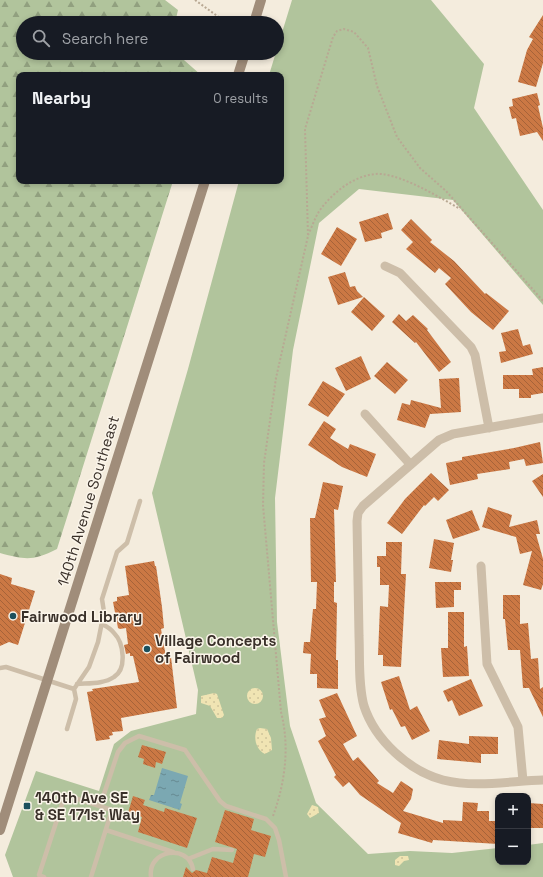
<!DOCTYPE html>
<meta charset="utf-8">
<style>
body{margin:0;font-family:"Space Grotesk",sans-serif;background:#20242c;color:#f1f3f6}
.controls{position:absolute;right:12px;bottom:12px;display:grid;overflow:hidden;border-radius:8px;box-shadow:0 2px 6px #0003}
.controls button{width:36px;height:36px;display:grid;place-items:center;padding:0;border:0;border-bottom:1px solid #363941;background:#171b24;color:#f1f3f6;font:20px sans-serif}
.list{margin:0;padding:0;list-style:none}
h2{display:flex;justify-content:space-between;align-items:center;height:52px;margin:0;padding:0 16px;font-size:17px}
h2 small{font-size:13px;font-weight:400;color:#9ea1a6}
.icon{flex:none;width:22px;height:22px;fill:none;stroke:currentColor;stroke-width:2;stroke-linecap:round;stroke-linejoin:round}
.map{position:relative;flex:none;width:543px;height:877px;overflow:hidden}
.search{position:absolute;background:#171b24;box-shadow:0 2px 6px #0003;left:16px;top:16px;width:268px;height:44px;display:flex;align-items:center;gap:10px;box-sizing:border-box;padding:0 14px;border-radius:22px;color:#9ea1a6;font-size:15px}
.panel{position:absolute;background:#171b24;box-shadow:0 2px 6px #0003;left:16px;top:72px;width:268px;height:112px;border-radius:8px}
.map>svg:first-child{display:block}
.grass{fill:#b1c49c}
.forest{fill:url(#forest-firs)}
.sand{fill:url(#sand-dots)}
.water{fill:url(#water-ripples)}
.building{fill:url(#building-back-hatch)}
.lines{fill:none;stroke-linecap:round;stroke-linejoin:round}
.path{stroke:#b8a893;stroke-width:2;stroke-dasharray:2 2;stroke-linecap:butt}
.service{stroke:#cdbea9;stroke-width:4.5}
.minor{stroke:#cdbea9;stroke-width:9}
.secondary{stroke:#a08d7a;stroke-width:10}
.poi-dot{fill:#1c505d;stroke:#fbf5ea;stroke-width:1.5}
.labels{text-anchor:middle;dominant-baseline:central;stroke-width:3;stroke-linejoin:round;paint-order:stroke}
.street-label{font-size:15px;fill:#393029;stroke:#fbf5ea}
.poi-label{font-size:15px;font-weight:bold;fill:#393029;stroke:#fbf5ea;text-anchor:start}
</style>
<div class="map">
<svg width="543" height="877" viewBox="0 0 543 877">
<defs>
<pattern id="forest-firs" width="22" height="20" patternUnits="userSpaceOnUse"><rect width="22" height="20" fill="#b1c49c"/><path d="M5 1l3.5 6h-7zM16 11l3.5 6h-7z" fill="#91a07f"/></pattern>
<pattern id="sand-dots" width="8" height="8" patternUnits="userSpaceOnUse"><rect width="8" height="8" fill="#f0e4b3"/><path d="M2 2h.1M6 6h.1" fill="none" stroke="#cfc49a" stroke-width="1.8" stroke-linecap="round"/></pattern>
<pattern id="water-ripples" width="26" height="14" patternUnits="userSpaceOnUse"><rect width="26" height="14" fill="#7ba8b2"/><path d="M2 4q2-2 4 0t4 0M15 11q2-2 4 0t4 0" fill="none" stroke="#668991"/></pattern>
<pattern id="building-back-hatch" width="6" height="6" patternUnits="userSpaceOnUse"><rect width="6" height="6" fill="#cb7844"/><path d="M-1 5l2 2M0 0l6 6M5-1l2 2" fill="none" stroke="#a66339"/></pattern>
</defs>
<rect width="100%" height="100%" fill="#f4ecdd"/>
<path class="grass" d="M292,0H431L484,64L474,108L543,210V305L453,200L359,189L319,223L293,350L275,498L277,622L290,726L316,803L368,854L410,851L452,853L498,848V862H528V845L543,843V877H13L5,855L36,771L99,791L114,744L131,731L196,714L198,690L152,493L188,369L239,181H281V75H269Z"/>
<path class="forest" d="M0,0H165L178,10L175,23H23V53H176L201,75H19V181H173L57,549C33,561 26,560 0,553Z"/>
<path class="sand" d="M247 696a8 8 0 1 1 16 0a8 8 0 1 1-16 0Z
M214,693L217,694L224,715L222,718H217L210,706L201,703V696Z
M260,728L267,729L271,738L272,750L265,754C256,750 253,738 257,729Z
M312,805L318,807L319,813L310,818L307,814Z
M400,856H408L409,860L404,861L399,866L395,865V860Z"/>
<path class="water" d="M162,768L188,776L180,803L182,804L180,810L149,800L151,795H154Z"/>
<path class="building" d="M543,15V63L536,87L518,82L527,50L533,39L529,37Z
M537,93L540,105L538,106L543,128V141L537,132L520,136L516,118L512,119L509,107L513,106L512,99Z
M388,213L393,229L381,233L382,238L365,242L359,222Z
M411,219L432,240L430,242L454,261L485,294L486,293L509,311L493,330L471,312L445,284L451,278L439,268L435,273L406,249L413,242L401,230Z
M337,227L357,239L341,266L321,254Z
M345,272L350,287L355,286L357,291L363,297L338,305L328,277Z
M364,297L385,316L372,331L351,312Z
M399,314L406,321L413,315L428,329L427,330L451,362L439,372L416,342L415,343L392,322Z
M518,329L523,346L530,344L533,354L501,363L499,352L506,351L501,333Z
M361,356L371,379L346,391L335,368Z
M387,362L408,380L395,394L374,376Z
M543,367V393L531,395V398H519V389H503V375H533L532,369Z
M459,378L461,412L430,414L425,428L397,420L402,403L410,405L411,400L441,408L439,379Z
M323,381L345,394L328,417L308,405Z
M324,421L336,429L330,438L348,449L350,444L376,454L367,477L342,467L308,445Z
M540,442L543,463L526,466L524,459L509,462L510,469L477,474L478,479L450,485L446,463L462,460V457L514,448Z
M431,473L449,490L438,501L434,497L425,506L424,505L402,534L387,523L405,499Z
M543,474V497L532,481Z
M323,482L343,486L338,510L334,509L336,582H334V602L337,603L336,660H338V689L317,688V674H310L311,654L303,653L304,642H310L313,609H316L317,582H311L310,518H315Z
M488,507L512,515L509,527L537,520L540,534H536L543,559V584L541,590L523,585L532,551L520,554L516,537L482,527Z
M472,510L480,530L453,539L446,520Z
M434,539L454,543L451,560H453L451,572L429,568Z
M386,542H402L401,574H406L401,667L383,666V655H378L380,606L388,607L389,585H380V567H377V556H386Z
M154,561L155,566H156L162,607L164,628L161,629L166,657H171L177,708L121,718L123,731L112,732L113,735L109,736L110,739L96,741L87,692L93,691L92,689L139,682L133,656H130V653L126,654L124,645L128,644L126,628L120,629L118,628L113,602L117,601V597L129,595L125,566Z
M0,574L12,578L11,584L35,591L18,645L9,642L0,646Z
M435,582H461V590H454V607L436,608Z
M503,595H520V624L528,623L531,659L538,658L540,689L543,687V717L529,688H523L520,650H508L505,619H503Z
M448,612H464V647L467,646L469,676L443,677L441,648H448Z
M399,676L410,710L417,706L430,731L412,740L405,726L401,727L392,709L390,710L381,682Z
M471,679L483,706L459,716L452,700L448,702L443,691Z
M337,693L357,736L343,744L353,761L358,757L379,781L377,783L393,793L401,781L413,789L411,799L403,811L443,823V820L462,821L463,802L478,803L477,811H489V821H498V844L433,840L432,843L398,833L401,823L360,795L349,782L343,787L334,777L336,775L318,741L326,736L319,719L326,717L319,700Z
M469,736L498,737V754H481V763L437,759L439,740L469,744Z
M142,745L166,752L162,764L156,762L155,768L143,764L144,759L138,757Z
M133,796L145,800L143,805L164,812L165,808L197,818L187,848L138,832L142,817L128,813Z
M528,803L543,804V828H528Z
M225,810L254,819L251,830L271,836L265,857L254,854L248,877H183L186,867L192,873L196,870L207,873L212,857L233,863L237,849L215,842Z"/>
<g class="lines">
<path class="path" d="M195,0L227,23
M308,235C312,227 315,217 320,210C333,192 358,172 382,174C406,177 439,197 460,209
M273,816C285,783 290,747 281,712L263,505L264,463L276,378L308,236L305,129L333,37L337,31L344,29L354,32L368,48L377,86L397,137L420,168L446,191L543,301"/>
<path class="service" d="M0,668L6,667L74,689L89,667L98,642L104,612L102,599L117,552L127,543L140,501
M77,684C89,683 104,684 114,677C127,669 124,643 114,633C111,629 106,626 102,624
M67,729L76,699L74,689
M100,806L118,752L125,743L139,736L185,750L220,801L226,806L266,819L275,828L279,840L286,877
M106,830L173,852
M188,859L213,849L232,850
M44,877L39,875L65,795L112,810L91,877
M151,877C147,850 188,843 193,869"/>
<path class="minor" d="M385,266L400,273L471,347L475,355L489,428
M365,414L410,464
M543,418L453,434L439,440L363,506L358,513L357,521C358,559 358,598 359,636C360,659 358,684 364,706C375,740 409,771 443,780C475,788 511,781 543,780
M481,566L487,664L518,727L523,781"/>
<path class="secondary" d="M254,23L261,0
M238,75L245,53
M0,830L205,181"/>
</g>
<g class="poi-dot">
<circle cx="13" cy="616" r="4"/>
<circle cx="147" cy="649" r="4"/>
<rect x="23" y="802" width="8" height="8" rx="2"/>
</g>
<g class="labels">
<g class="street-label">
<text transform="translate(88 501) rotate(-73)">140th Avenue Southeast</text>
</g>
<g class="poi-label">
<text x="21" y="616">Fairwood Library</text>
<text x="155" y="640">Village Concepts<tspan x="155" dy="17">of Fairwood</tspan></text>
<text x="35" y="797">140th Ave SE<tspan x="35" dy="17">&amp; SE 171st Way</tspan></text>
</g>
</g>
</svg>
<div class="controls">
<button>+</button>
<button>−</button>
</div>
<div class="search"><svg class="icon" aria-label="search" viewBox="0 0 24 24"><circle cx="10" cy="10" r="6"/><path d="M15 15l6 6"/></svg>Search here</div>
<section class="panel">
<h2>Nearby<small>0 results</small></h2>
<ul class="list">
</ul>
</section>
</div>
